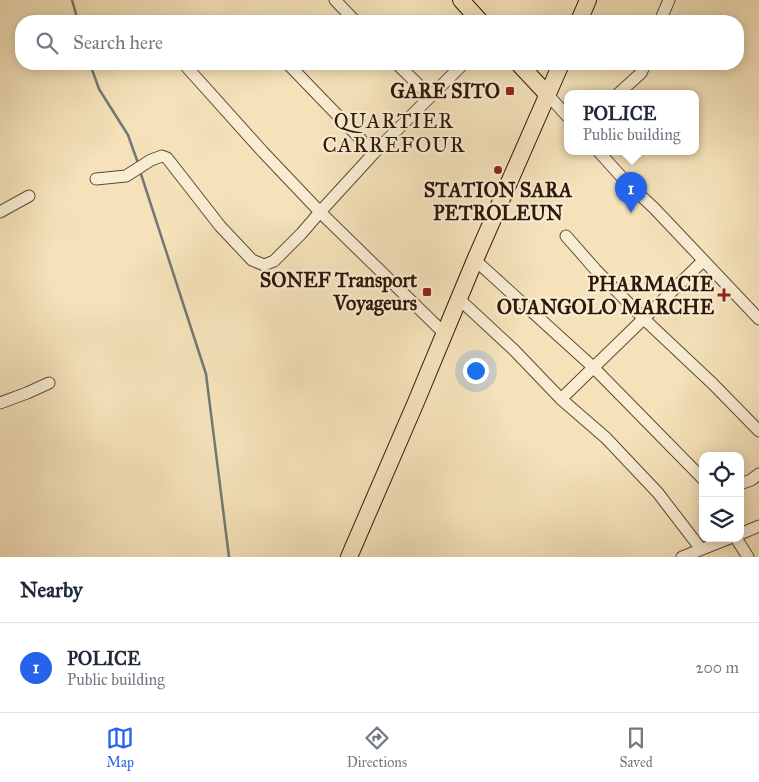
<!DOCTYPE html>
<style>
body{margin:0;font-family:"IM FELL Great Primer",serif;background:#f2f2f3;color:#1f2937}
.controls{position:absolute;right:15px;bottom:15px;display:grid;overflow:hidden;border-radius:10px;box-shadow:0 2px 12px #0003}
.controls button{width:45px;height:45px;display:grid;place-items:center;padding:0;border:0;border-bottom:1px solid #e0e1e3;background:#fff;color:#1f2937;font:25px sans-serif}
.you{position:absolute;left:475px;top:370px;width:18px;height:18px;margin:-12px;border:4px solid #fff;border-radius:50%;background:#1a73e8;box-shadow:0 0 0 8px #1a73e833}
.badge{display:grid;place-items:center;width:32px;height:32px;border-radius:50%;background:#2563eb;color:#fff;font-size:16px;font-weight:700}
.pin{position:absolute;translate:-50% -41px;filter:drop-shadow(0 1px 2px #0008)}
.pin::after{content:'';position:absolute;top:26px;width:18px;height:15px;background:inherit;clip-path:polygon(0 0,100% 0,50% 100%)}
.popup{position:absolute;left:564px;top:90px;width:135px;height:65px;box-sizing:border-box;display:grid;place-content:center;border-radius:10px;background:#fff;filter:drop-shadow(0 1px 4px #0005);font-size:16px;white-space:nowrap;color:#747a83}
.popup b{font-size:19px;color:#1f2937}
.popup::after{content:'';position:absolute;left:50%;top:100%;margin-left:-10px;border:10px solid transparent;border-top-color:#fff}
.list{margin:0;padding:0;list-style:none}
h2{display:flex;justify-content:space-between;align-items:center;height:65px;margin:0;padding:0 20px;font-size:21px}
h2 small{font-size:16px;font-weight:400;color:#747a83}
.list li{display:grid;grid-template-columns:32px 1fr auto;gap:15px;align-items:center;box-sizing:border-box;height:90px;padding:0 20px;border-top:1px solid #e0e1e3}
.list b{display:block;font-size:19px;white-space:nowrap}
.list p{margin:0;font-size:16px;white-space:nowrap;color:#747a83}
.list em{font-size:16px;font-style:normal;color:#747a83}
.icon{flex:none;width:28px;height:28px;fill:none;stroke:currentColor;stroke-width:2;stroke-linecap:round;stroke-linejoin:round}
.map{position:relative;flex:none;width:759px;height:557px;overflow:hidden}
.search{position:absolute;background:#fff;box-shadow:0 2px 12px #0003;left:15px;right:15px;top:15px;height:55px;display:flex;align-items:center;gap:12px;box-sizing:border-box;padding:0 18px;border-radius:20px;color:#747a83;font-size:19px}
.sheet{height:155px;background:#fff}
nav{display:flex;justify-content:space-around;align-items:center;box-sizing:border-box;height:70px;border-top:1px solid #e0e1e3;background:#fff;font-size:14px;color:#747a83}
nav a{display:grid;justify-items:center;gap:2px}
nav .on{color:#2563eb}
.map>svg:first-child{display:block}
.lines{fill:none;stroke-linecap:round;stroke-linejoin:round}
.stream{stroke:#717a72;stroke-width:2.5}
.minor-casing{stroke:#5f4a35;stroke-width:13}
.highway-casing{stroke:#2d1709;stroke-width:18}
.minor{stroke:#f8ecd2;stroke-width:11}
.highway{stroke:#f5e2ba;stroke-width:16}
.poi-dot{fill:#8f2418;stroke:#f8ecd2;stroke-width:2}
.labels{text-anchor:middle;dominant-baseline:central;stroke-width:4.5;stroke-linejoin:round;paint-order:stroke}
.poi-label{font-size:20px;font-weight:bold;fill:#2d1709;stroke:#f8ecd2;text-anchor:end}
.neighbourhood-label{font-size:21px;letter-spacing:1px;fill:#2d1709;stroke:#f8ecd2}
</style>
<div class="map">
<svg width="759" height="557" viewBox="0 0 759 557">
<rect width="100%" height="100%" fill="#f5e2ba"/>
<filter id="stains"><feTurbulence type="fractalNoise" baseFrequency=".004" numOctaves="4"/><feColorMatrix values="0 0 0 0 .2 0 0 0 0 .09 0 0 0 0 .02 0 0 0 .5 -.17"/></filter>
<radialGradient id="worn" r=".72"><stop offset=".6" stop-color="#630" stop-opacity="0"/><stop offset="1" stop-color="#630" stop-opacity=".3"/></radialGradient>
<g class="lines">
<path class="stream" d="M72,0L78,21
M90,64L99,89L128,135L138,163
M140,171L206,374L229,557"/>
<g class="minor-casing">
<path id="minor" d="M335,0L355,21
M660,21L669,0
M184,64L263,152L320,212L444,333
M288,64L374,153
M397,64L430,96
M618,94L641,73L645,64
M548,95L567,116
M599,152L627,183L654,208L759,319
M96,179L126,176L151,160L162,156L167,158L220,226L252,260L264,265L274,261L301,234L320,212L374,153L463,64
M0,212L29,196
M566,236L595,269L644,319L713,384L759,431
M475,260L593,367L703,479
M459,299L514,350L561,399L606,438L658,493L701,549
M561,399L703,261
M0,403L27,393L49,383
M740,484L751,480L759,474
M740,534L759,526
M736,538L748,557
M682,557L730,538"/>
</g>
<g class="highway-casing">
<path id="highway" d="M461,0L480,21
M579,21L588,0
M519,64L548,95
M349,557L416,402L475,260L561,64"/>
</g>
<use href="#minor" class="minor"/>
<use href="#highway" class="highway"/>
</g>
<g class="poi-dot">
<rect x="505" y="86" width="10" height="10" rx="2.5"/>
<circle cx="498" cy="170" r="5"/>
<rect x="422" y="287" width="10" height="10" rx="2.5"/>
<path d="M721.5 287.5h5v5h5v5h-5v5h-5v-5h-5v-5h5z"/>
</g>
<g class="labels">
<g class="poi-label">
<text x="500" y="91">GARE SITO</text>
<text x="498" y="190" text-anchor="middle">STATION SARA<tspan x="498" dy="23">PETROLEUN</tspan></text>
<text x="417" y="280">SONEF Transport<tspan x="417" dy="23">Voyageurs</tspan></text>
<text x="714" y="284">PHARMACIE<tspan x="714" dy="23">OUANGOLO MARCHE</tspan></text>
</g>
<g class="neighbourhood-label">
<text x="394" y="121">QUARTIER<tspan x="394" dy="24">CARREFOUR</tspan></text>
</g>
</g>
<rect width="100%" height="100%" filter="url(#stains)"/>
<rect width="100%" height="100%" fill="url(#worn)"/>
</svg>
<div class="controls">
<button><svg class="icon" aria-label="locate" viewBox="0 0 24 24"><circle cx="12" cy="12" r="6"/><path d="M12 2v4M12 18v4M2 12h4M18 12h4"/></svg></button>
<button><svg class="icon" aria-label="layers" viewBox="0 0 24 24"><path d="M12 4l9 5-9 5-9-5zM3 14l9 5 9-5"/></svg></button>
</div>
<div class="you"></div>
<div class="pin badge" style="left:631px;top:213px">1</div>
<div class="popup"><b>POLICE</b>Public building</div>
<div class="search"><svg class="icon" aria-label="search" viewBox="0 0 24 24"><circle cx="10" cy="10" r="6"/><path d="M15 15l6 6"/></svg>Search here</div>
</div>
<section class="sheet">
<h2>Nearby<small></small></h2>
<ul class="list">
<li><span class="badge">1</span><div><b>POLICE</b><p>Public building</p></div><em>200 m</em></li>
</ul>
</section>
<nav>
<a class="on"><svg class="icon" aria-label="map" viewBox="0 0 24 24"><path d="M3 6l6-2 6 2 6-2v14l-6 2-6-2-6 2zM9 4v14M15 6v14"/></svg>Map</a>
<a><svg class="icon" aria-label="directions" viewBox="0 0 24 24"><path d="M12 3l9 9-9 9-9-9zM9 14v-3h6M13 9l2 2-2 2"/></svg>Directions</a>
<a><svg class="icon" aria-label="saved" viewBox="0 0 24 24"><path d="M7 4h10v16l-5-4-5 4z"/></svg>Saved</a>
</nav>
